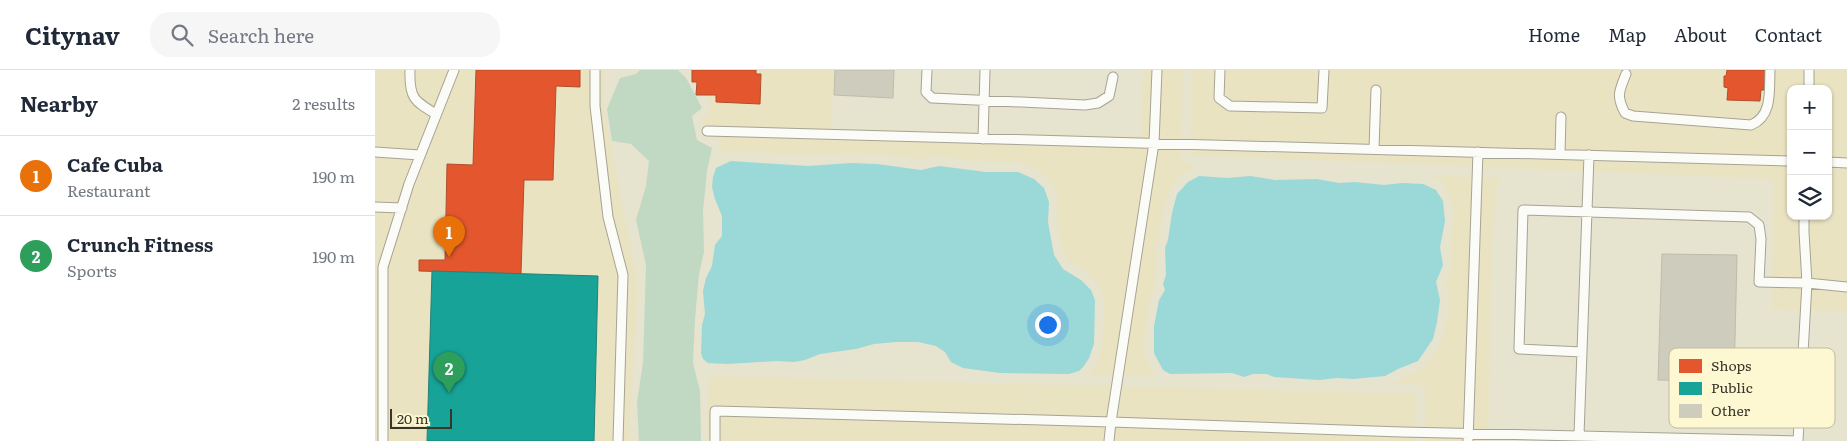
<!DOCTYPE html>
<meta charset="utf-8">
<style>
body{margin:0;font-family:Literata,serif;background:#f6f6f7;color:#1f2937}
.controls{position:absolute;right:15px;top:15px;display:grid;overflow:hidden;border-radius:10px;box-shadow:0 1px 4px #0004}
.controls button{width:45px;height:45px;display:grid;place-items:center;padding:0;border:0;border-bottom:1px solid #e0e1e3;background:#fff;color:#1f2937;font:25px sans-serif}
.scale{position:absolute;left:15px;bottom:12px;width:62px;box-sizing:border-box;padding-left:5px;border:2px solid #393628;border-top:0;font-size:14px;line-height:18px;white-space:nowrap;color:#393628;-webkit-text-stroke:4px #fdf7d2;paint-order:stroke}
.you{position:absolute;left:672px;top:254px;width:18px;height:18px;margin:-12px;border:4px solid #fff;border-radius:50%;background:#1a73e8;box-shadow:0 0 0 8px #1a73e833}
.badge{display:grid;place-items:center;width:32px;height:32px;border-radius:50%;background:#7c3aed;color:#fff;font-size:16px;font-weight:700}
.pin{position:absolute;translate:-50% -41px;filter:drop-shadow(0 1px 2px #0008)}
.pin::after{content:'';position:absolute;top:26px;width:18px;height:15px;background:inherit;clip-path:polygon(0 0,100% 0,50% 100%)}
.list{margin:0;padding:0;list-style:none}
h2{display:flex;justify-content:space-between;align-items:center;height:65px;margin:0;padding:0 20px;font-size:21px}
h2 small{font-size:16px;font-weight:400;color:#747a83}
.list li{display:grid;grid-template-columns:32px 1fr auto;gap:15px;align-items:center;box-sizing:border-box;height:80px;padding:0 20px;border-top:1px solid #e0e1e3}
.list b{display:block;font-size:19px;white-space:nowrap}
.list p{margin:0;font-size:16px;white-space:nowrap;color:#747a83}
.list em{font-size:16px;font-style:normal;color:#747a83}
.icon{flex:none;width:28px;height:28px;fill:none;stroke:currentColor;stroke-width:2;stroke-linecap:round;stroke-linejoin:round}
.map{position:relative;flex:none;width:1472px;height:371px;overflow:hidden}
header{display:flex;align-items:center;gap:30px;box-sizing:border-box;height:70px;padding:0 25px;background:#fff;border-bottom:1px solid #e0e1e3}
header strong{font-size:24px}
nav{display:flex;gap:28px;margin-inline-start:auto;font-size:18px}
.search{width:350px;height:45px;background:#f6f6f7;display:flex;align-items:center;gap:12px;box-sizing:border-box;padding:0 18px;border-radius:20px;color:#747a83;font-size:19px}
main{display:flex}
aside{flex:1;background:#fff}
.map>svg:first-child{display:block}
.built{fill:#e9e3c2;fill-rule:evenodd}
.green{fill:#c1d9c3}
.water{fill:#9bd8d8}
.shops{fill:#e4572e;stroke:#b14d2c}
.public{fill:#17a398;stroke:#218276}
.building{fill:#ceccbc;stroke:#bfbcac}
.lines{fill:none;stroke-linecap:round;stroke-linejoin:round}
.lane-casing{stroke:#a6a394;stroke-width:11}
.lane{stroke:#fbfbf8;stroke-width:9}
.key{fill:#fdf7d2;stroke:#c2bd9f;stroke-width:1}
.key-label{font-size:14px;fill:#393628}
</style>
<header>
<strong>Citynav</strong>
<div class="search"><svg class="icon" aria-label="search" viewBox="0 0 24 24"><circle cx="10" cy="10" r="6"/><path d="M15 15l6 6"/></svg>Search here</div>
<nav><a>Home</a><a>Map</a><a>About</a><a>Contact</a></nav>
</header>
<main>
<aside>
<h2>Nearby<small>2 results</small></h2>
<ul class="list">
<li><span class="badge" style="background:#e8710a">1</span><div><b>Cafe Cuba</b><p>Restaurant</p></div><em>190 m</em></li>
<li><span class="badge" style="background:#2e9e5b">2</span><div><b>Crunch Fitness</b><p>Sports</p></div><em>190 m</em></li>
</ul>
</aside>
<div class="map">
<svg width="1472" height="371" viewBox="0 0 1472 371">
<rect width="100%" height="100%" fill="#e6e3cf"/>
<path class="built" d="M0,0H230L228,33L263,215L254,371H0Z
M316,0H459L456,59L766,66L768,0H808L806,88L809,93L821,96L806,105L796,117L788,142L785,167L781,178L780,219L776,226L771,253L769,281L771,288L781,307L714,305L722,293L727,278L729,228L722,213L711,201L694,191L687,180L682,151V129L677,112L664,100L644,92H611L565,86L546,89L503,84L477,83L433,85L357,81L345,84V73L340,68L330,63L327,50L335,41V33Z
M817,0H1472V241L1397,240L1399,109L815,85ZM1416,19H1453V146H1416Z
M1053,105L1126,108L1123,113L1117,167L1113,371H1050V324L1048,318L1043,314L1017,313L1048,299L1065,275L1071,253L1074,232L1071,213L1077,196L1075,177L1079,150L1077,130L1066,111Z
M334,306L1040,324L1041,371H332Z"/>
<path class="green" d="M265,0H303L311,8L327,38L317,46L322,70L337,78L332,101L328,141L329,182L324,204L320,249L318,293L325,321L326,371H264L262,332L268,293L271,195L261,150L271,116L274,91L256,74L237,71L232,39L245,8L261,4Z"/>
<path class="water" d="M356,91L433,96L476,93L502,94L546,100L564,96L611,102H643L659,109L669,118L674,132L673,152L679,185L688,199L706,210L716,220L720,230L719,274L714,288L709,296L704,301L694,304L625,303L588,298L576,292L570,282L561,276L543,272H521L499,274L481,279L445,284L430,290L419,292L402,291L352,294L333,293L328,289L326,283L327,255L330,244L328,221L331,208L337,196L340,175L347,166V146L340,129L337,117L338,107L341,98Z
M824,106L852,108L875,106L900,110L942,109L964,113L980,112L1009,115L1027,113L1048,114L1061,120L1068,131L1070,151L1065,177L1068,195L1061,212L1065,230L1062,252L1058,269L1043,291L1023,299L1010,306L978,309L962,308L944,310L899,307L892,304H878L869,307L857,303L795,304L788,300L779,283V256L784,230L790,220L788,214L791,205L790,178L793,170L797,143L802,124L813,112Z"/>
<path class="shops" d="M101,0H205V17L181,16L178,110H149L146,204L44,201V190H70L72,94L98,95Z
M317,0H381V4H386L385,34L341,32V25H321L322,12H317Z
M1352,0H1390L1389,20H1386L1385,31L1352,30L1353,18L1349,17V6H1351Z"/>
<path class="public" d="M57,201L223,206L219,371H52Z"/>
<path class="building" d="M460,0H519L518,28L459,25Z
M1287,184L1362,185L1359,312L1283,310Z"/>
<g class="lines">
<g class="lane-casing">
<path id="lane" d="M35,0C34,28 39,31 61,44
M220,0V36L233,147L248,205L243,371
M552,0L551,22L557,28L710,35L723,33L734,26L738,7
M845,0L844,28L855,36L947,38L949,0
M1251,4C1244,21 1241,26 1250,43L1258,46L1376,55C1398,46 1394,20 1395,0
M1434,19V0
M332,61L1416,91
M608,69L610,0
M999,79L1001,20
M0,82L45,85
M1185,84L1186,47
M1453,92L1472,93
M0,137L27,138
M1429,146V162L1432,213L1472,217
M1207,282L1144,279L1148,140L1374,147L1384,155L1386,169L1384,212L1432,213L1423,371
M1204,365L1214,85
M8,371V197L34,114L79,0
M340,371V341L736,352L1027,362L1423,371
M734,371L736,352L779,73L782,0
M1093,371L1103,82"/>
</g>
<use href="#lane" class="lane"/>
</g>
<rect x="1294" y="278" width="166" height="80" rx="8" class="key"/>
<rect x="1304" y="289" width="23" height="14" fill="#e4572e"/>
<rect x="1304" y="312" width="23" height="13" fill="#17a398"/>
<rect x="1304" y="334" width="23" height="14" fill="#ceccbc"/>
<g class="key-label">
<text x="1336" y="301">Shops</text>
<text x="1336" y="323">Public</text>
<text x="1336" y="346">Other</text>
</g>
</svg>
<div class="controls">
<button>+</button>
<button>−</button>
<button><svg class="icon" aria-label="layers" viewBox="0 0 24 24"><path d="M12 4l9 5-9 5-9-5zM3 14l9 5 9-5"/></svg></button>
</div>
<div class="scale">20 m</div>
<div class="you"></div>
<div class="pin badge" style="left:74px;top:187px;background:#e8710a">1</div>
<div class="pin badge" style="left:74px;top:323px;background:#2e9e5b">2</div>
</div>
</main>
